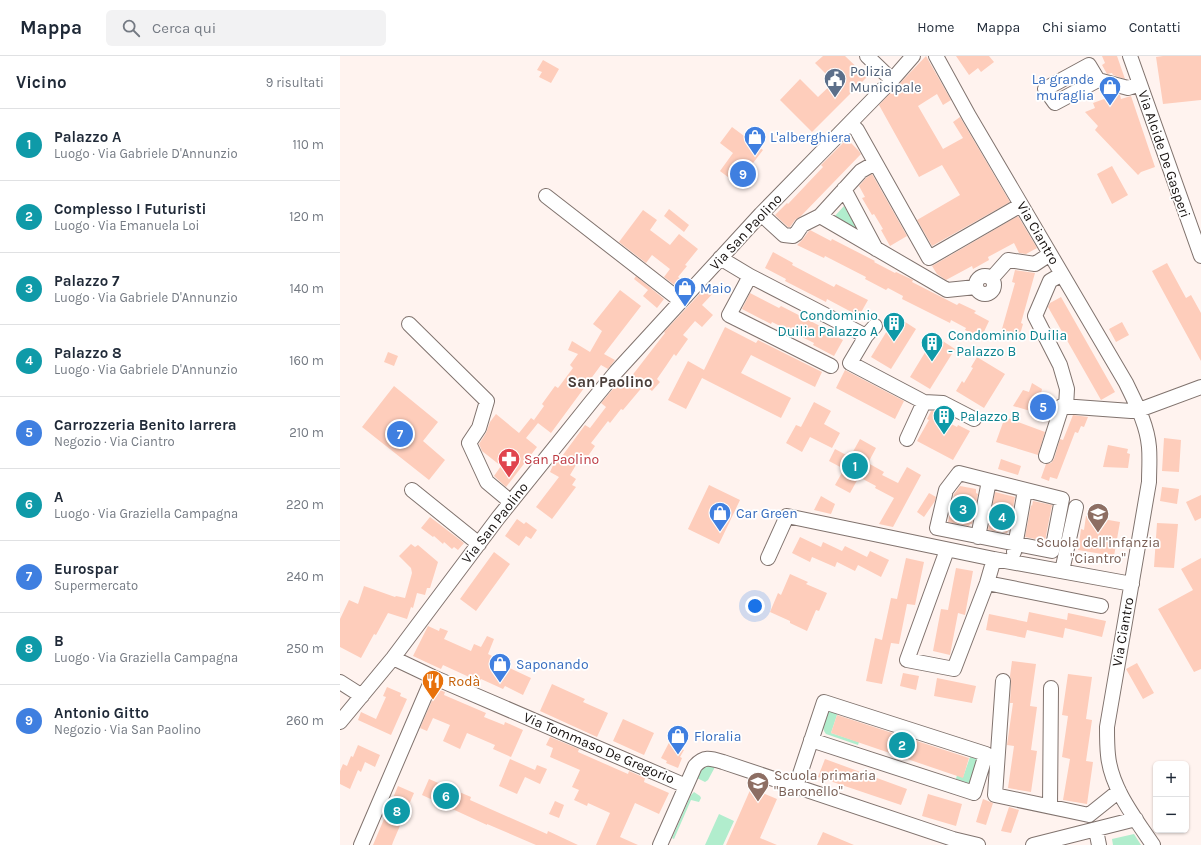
<!DOCTYPE html>
<html lang="it">
<meta charset="utf-8">
<style>
body{margin:0;font-family:Karla,sans-serif;background:#f2f2f3;color:#1f2937}
.controls{position:absolute;right:12px;bottom:12px;display:grid;overflow:hidden;border-radius:6px;box-shadow:0 1px 3px #0004}
.controls button{width:36px;height:36px;display:grid;place-items:center;padding:0;border:0;border-bottom:1px solid #e0e1e3;background:#fff;color:#1f2937;font:20px sans-serif}
.you{position:absolute;left:415px;top:550px;width:14px;height:14px;margin:-10px;border:3px solid #fff;border-radius:50%;background:#1a73e8;box-shadow:0 0 0 6px #1a73e833}
.badge{display:grid;place-items:center;width:26px;height:26px;border-radius:50%;background:#1a73e8;color:#fff;font-size:13px;font-weight:700}
.pin{position:absolute;translate:-50% -50%;border:2px solid #fff;box-shadow:0 1px 4px #0006}
.list{margin:0;padding:0;list-style:none}
h2{display:flex;justify-content:space-between;align-items:center;height:52px;margin:0;padding:0 16px;font-size:17px}
h2 small{font-size:13px;font-weight:400;color:#747a83}
.list li{display:grid;grid-template-columns:26px 1fr auto;gap:12px;align-items:center;box-sizing:border-box;height:72px;padding:0 16px;border-top:1px solid #e0e1e3}
.list b{display:block;font-size:15px;white-space:nowrap}
.list p{margin:0;font-size:13px;white-space:nowrap;color:#747a83}
.list em{font-size:13px;font-style:normal;color:#747a83}
.icon{flex:none;width:22px;height:22px;fill:none;stroke:currentColor;stroke-width:2;stroke-linecap:round;stroke-linejoin:round}
.map{position:relative;flex:none;width:861px;height:789px;overflow:hidden}
header{display:flex;align-items:center;gap:24px;box-sizing:border-box;height:56px;padding:0 20px;background:#fff;border-bottom:1px solid #e0e1e3}
header strong{font-size:19px}
nav{display:flex;gap:22px;margin-inline-start:auto;font-size:14px}
.search{width:280px;height:36px;background:#f2f2f3;display:flex;align-items:center;gap:10px;box-sizing:border-box;padding:0 14px;border-radius:6px;color:#747a83;font-size:15px}
main{display:flex}
aside{flex:1;background:#fff}
.map>svg:first-child{display:block}
.green{fill:#b1edcd}
.building{fill:#fecdbb}
.lines{fill:none;stroke-linecap:round;stroke-linejoin:round}
.minor-casing{stroke:#80736e;stroke-width:16}
.minor{stroke:#fff;stroke-width:14}
.labels{text-anchor:middle;dominant-baseline:central;stroke-width:3.5;stroke-linejoin:round;paint-order:stroke}
.service-label{font-size:14px;fill:#4e5e75;stroke:#fff;text-anchor:start}
.shop-label{font-size:14px;fill:#366cbe;stroke:#fff;text-anchor:start}
.street-label{font-size:14px;fill:#171210;stroke:#fff}
.culture-label{font-size:14px;fill:#0d838f;stroke:#fff;text-anchor:start}
.health-label{font-size:14px;fill:#be3a42;stroke:#fff;text-anchor:start}
.education-label{font-size:14px;fill:#785e54;stroke:#fff}
.food-label{font-size:14px;fill:#c56008;stroke:#fff;text-anchor:start}
.neighbourhood-label{font-size:15px;font-weight:bold;fill:#493e3a;stroke:#fff}
</style>
<header>
<strong>Mappa</strong>
<div class="search"><svg class="icon" aria-label="search" viewBox="0 0 24 24"><circle cx="10" cy="10" r="6"/><path d="M15 15l6 6"/></svg>Cerca qui</div>
<nav><a>Home</a><a>Mappa</a><a>Chi siamo</a><a>Contatti</a></nav>
</header>
<main>
<aside>
<h2>Vicino<small>9 risultati</small></h2>
<ul class="list">
<li><span class="badge" style="background:#0f9aa8">1</span><div><b>Palazzo A</b><p>Luogo · Via Gabriele D'Annunzio</p></div><em>110 m</em></li>
<li><span class="badge" style="background:#0f9aa8">2</span><div><b>Complesso I Futuristi</b><p>Luogo · Via Emanuela Loi</p></div><em>120 m</em></li>
<li><span class="badge" style="background:#0f9aa8">3</span><div><b>Palazzo 7</b><p>Luogo · Via Gabriele D'Annunzio</p></div><em>140 m</em></li>
<li><span class="badge" style="background:#0f9aa8">4</span><div><b>Palazzo 8</b><p>Luogo · Via Gabriele D'Annunzio</p></div><em>160 m</em></li>
<li><span class="badge" style="background:#3f7fe0">5</span><div><b>Carrozzeria Benito Iarrera</b><p>Negozio · Via Ciantro</p></div><em>210 m</em></li>
<li><span class="badge" style="background:#0f9aa8">6</span><div><b>A</b><p>Luogo · Via Graziella Campagna</p></div><em>220 m</em></li>
<li><span class="badge" style="background:#3f7fe0">7</span><div><b>Eurospar</b><p>Supermercato</p></div><em>240 m</em></li>
<li><span class="badge" style="background:#0f9aa8">8</span><div><b>B</b><p>Luogo · Via Graziella Campagna</p></div><em>250 m</em></li>
<li><span class="badge" style="background:#3f7fe0">9</span><div><b>Antonio Gitto</b><p>Negozio · Via San Paolino</p></div><em>260 m</em></li>
</ul>
</aside>
<div class="map">
<svg width="861" height="789" viewBox="0 0 861 789">
<rect width="100%" height="100%" fill="#fff3ef"/>
<path class="green" d="M504,150L520,176L494,161Z
M489,650L499,653L491,677L519,686L518,689L486,678C479,670 486,659 489,650Z
M630,701L641,704L631,728L616,723L617,719L623,721Z
M368,710L375,711L368,724L365,726L357,722C360,717 361,711 368,710Z
M354,736L360,740L361,742L359,746L351,744L334,783L332,782L351,739Z
M379,758L394,765L383,789H365Z
M794,778L801,789H773L772,783Z"/>
<path class="building" d="M483,0H505L527,21L472,76L440,44L460,23L478,41L494,26L475,7Z
M586,0L611,44L603,49L597,38L578,50L603,93L623,82L613,66L620,61L670,146L592,190L577,164L620,139L602,109L579,121L539,49Z
M616,0H649L654,6L641,16L638,12L629,19Z
M762,0H777L785,23L773,19L772,17L767,18L762,9L765,7Z
M823,0H861V44L823,48L816,1Z
M203,4L219,13L211,27L199,21L202,16L197,14Z
M778,38L780,39L781,43L791,40L815,111L801,116L798,119L755,74L758,70L745,56L755,52L753,47Z
M392,71L423,94L397,128L380,115L393,97L380,87Z
M507,83L518,94L521,98L461,160L455,164L450,171H448L435,159L447,147L448,148L483,111L481,109Z
M772,110L788,139L772,148L757,118Z
M532,118L567,180L550,190L541,174L543,173L534,158L532,159L522,142L525,141L519,130L526,122Z
M329,153L349,169L344,176L324,160Z
M303,154L317,164L310,174L330,189L339,178L358,193L345,209L347,210L338,221L343,225L337,231L324,221L330,213L312,199L306,207L279,186Z
M678,160L697,192L686,198L679,197L674,187L648,201L649,204L633,213L632,210L606,224L597,218L592,210Z
M470,174L491,185L492,183L535,205L534,206L555,217L556,216L573,224L572,226L617,249L619,247L636,255L634,257L649,265L641,282L625,274L626,272L611,264L610,267L562,243L563,240L548,232L546,234L525,223L526,221L485,200L484,202L457,189L463,183L468,176Z
M433,196L453,207L452,209L494,231L496,228L528,244L519,260L487,243L486,246L445,225L446,223L425,212Z
M827,207L846,242L851,239L861,257V305L812,215Z
M675,214L695,217L681,267L683,268L678,285L660,280L675,227L672,226Z
M296,220L324,243L317,252L303,240L308,234L294,223Z
M369,228L376,234L362,249L373,259L362,271L355,265L343,279L348,283L336,300L334,298L326,310L317,323L320,326L312,335L304,329L283,354L281,353L270,367L268,365L258,378L251,387L255,390L248,400L243,407L239,404L230,419L236,423L232,429L236,431L212,463L196,451L219,421L210,416L215,405L217,407L245,369L250,372L266,351L261,347L279,326L284,330L325,277L324,276Z
M280,234L301,250L264,298L275,304L268,313L261,309L211,377L194,364L204,350L202,348L215,330L218,332L233,312L230,309L238,298L228,294L232,285L250,296L262,275L253,268Z
M410,237L439,252L441,250L482,271L481,273L503,284L494,300L473,289L474,287L432,266L431,268L402,253Z
M721,241L775,336L761,344L708,251L710,247Z
M556,260L576,273L551,313L531,301Z
M782,266L789,279L776,286L769,273Z
M385,271L416,287L418,284L482,316L475,331L411,299L401,317L451,342L441,362L362,322L346,353L328,344L348,305L364,314Z
M595,280L615,293L590,333L570,321Z
M48,296L58,300L54,310L44,306Z
M637,301L665,318L644,352L616,335L622,325L624,327L633,312L631,311Z
M505,314L564,345L555,363L496,332Z
M692,327L702,333L700,342L708,344L704,359L673,350L683,334L689,336Z
M54,330L98,366L83,385L105,404L89,424L22,371Z
M474,346L491,355L484,368L500,377L492,392L470,381L462,396L446,387L456,369L461,371Z
M591,355H594L604,360L602,363L617,371L618,369L630,375L613,404L577,385L589,364L587,363Z
M156,358L179,377L191,362L198,367L186,382L197,391L166,431L154,420L161,410L142,395L139,388L146,377L150,366Z
M733,359L748,361L744,371L741,370L738,377L735,376L717,423L710,421L709,425L701,422L706,408L711,407L714,403L720,383L723,384Z
M665,361L705,376L698,399L656,386Z
M824,382L841,384L839,416L822,415Z
M520,383L536,392L528,407L544,416L542,419L558,427L567,411L581,419L553,471L539,468L554,442L535,432L536,430L519,421L510,437L495,429L504,413L489,405L495,393L510,401Z
M768,389L788,393L787,397L790,398L788,412L763,411Z
M661,403L681,410L678,419L658,413Z
M369,429L400,444L379,488L348,473Z
M620,430L636,433V437L638,438L632,468H630L629,470L608,466L614,438Z
M822,431L839,433L837,448L820,445Z
M655,436L675,441L669,475H668L667,477L648,474Z
M589,437L596,441L595,445L584,461L577,456Z
M861,439V462L855,465L846,446Z
M481,440L495,448L491,458L474,454Z
M693,445L712,449L705,485L685,481L691,449L692,450Z
M746,460L780,466L774,500L738,494L741,473L744,474Z
M90,461L124,487L118,494L114,491L112,493L104,486L103,488L94,480L93,481L81,472Z
M177,463L184,468L186,466L197,474L191,483L186,480L179,490L165,480Z
M817,467L838,468L834,512L814,511Z
M460,481L481,491L483,486L502,495L505,490L527,501L530,495L549,504L541,521L518,509L515,515L497,506L495,511L472,501L470,506L452,497Z
M71,488L75,491L78,489L98,506L90,532H87L85,539L77,537L73,552L71,551L67,563L48,557L36,579L34,578L21,602L0,591V563L9,544L18,548L24,530L55,541L56,540L65,542L72,517L71,512L59,500Z
M154,496L170,508L136,555L120,543Z
M566,502L584,506L575,549L567,548L559,588L551,587L542,628L526,625L535,582L542,584L551,542L557,543Z
M861,502V613L854,616L818,553L853,534L841,513Z
M616,512L633,515L625,559L618,557L610,599L593,595L601,553L608,554Z
M450,518L468,526L466,528L487,537L479,555L476,554L467,575L450,567V565L430,556L438,537L441,539Z
M689,556L727,564L728,557L766,565L762,581L725,572L723,582L687,574L685,582L646,574L649,558L687,566Z
M88,570L99,575L100,572L108,575L104,583L131,595L134,588L141,591L147,580L154,583L148,598L152,600L150,603L191,622L183,639L165,630L163,633L141,623L140,626L103,609L101,613L73,600Z
M672,605L696,608L690,650L697,651L691,694L697,695L691,736L668,732L674,690L667,689L673,647H670L671,626L670,620Z
M797,607L814,637L803,643L786,613Z
M563,617L579,620L576,634L560,630Z
M728,618L752,621L746,663L752,664L746,705L753,706L747,748L723,744L730,703L722,701L728,660L722,659Z
M597,622L636,630L632,647L594,640Z
M212,628L245,643L243,646L268,657L257,681L200,655Z
M47,631L61,637L60,640L67,643L51,679L18,664L21,656L36,663L46,641L43,640Z
M97,633L105,636L104,639L146,657L144,661L164,669L165,666L183,674L171,701L153,693L155,689L127,677L120,693L103,685L110,669L93,662L87,675L80,672Z
M497,659L629,702L623,722L491,677Z
M283,663L314,677L304,699L273,685Z
M334,677L346,683L341,693L344,694L340,701L342,702L338,712L326,707L327,705L321,702Z
M210,681L239,693L238,696L288,718L289,715L305,722L304,726L329,737L319,758L295,747L280,781L298,789H256L270,757L248,747L247,750L234,744L239,734L232,731L240,714L210,701L213,692L206,689Z
M18,689L40,699L35,711L25,706L21,716L18,714L10,733L0,728V715L3,708L7,710L11,700L13,701Z
M170,703L195,714L197,709L207,713L200,728L185,721L177,738L159,730Z
M485,703L567,733L561,749L478,721Z
M89,723L131,741L130,744L207,778L208,775L238,789H196L147,768V769L82,739Z
M58,730L74,737L53,786L52,789H33Z
M411,732L437,743L420,782L437,789H386Z
M588,738L622,748L616,770L582,760Z
M643,743L653,747L646,769L636,766Z
M215,745L224,749L219,762L209,758Z
M669,751L679,754L671,777L661,775Z
M483,776L514,789H477Z"/>
<g class="lines">
<g class="minor-casing">
<path id="minor" d="M527,0L552,24
M596,0L629,60L786,327C796,348 807,368 809,391C810,403 809,415 809,426L767,671C767,680 767,690 768,699C771,732 795,762 813,789
M790,0L861,200
M758,24L715,47L705,33L749,9L758,24L788,32L800,28
M510,67L517,74L589,202L681,149
M504,133L536,193
M206,140L341,245
M421,158L444,179L453,180L456,178L462,169L480,160L521,115L535,107
M480,160L607,234L636,231
M380,202L410,220L526,280L535,270
M722,218L710,225L695,260L720,309L727,333L726,351
M636 229a9 9 0 1 1 18 0a9 9 0 1 1-18 0Z
M410,220L389,259L491,310
M652,222L668,204L695,208L710,198
M69,268L147,345L139,372L129,387L147,426L171,446
M526,280L510,307L584,346L603,347L634,363
M567,383L584,346
M706,400L722,350L791,355L799,354L861,331
M619,417L722,443L712,495L597,472L606,434Z
M72,434L139,488
M638,481L649,425
M607,494L567,604L614,613L647,527L654,503
M674,496L685,434
M428,502L447,460L654,503L792,528
M722,515L736,451
M647,527L761,550
M53,602L93,621L346,730
M663,625L655,739L749,759L779,735
M0,626L22,640
M0,666L53,602L158,462L252,345L276,316L421,158L552,24L573,0
M456,730L484,646L646,698L634,737L471,684
M710,750L711,632
M756,774L759,789
M21,789L93,621
M320,789L355,710C364,700 370,702 383,706L613,783L638,789
M693,789L796,763"/>
</g>
<use href="#minor" class="minor"/>
</g>
<defs>
<g id="civic-pin" transform="scale(1.15)"><path d="M0 17L-7.5 6A9.5 9.5 0 1 1 7.5 6Z" fill="#5c6f8a" stroke="#fff"/><path d="M-.6-6.5H3V-4.5H.6V-3L4-1V1h2V6H-6V1h2V-1L-.6-3ZM-1.2 2.5V6h2.4V2.5Z" fill="#fff"/></g>
<g id="shop-pin" transform="scale(1.15)"><path d="M0 17L-7.5 6A9.5 9.5 0 1 1 7.5 6Z" fill="#3f7fe0" stroke="#fff"/><path d="M-5-2.5h2.3a2.7 3.5 0 0 1 5.4 0H5L5.5 6h-11ZM-1.5-2.5h3a1.5 2.3 0 0 0-3 0Z" fill="#fff"/></g>
<g id="building-pin" transform="scale(1.15)"><path d="M0 17L-7.5 6A9.5 9.5 0 1 1 7.5 6Z" fill="#0f9aa8" stroke="#fff"/><path d="M-4-6H4V6H1V3H-1V6H-4ZM-2.5-4.3h1.7v1.8h-1.7ZM.8-4.3h1.7v1.8H.8ZM-2.5-1h1.7V.8h-1.7ZM.8-1h1.7V.8H.8Z" fill="#fff"/></g>
<g id="pharmacy-pin" transform="scale(1.15)"><path d="M0 17L-7.5 6A9.5 9.5 0 1 1 7.5 6Z" fill="#e0444e" stroke="#fff"/><path d="M-2-6h4v4h4v4h-4v4h-4v-4h-4v-4h4Z" fill="#fff"/></g>
<g id="school-pin" transform="scale(1.15)"><path d="M0 17L-7.5 6A9.5 9.5 0 1 1 7.5 6Z" fill="#8d6e63" stroke="#fff"/><path d="M0-5L7-2L0 1L-7-2ZM-4 1L0 2.5L4 1V4Q0 6-4 4Z" fill="#fff"/></g>
<g id="restaurant-pin" transform="scale(1.15)"><path d="M0 17L-7.5 6A9.5 9.5 0 1 1 7.5 6Z" fill="#e8710a" stroke="#fff"/><path d="M-5-6h1v4h1v-4h1v4h1v-4h1v5L-1.5 .5V6h-2V.5L-5-1ZM5-6V6H3V1.5H1.5Q1.5-4 5-6Z" fill="#fff"/></g>
</defs>
<g fill-rule="evenodd">
<use href="#civic-pin" x="495" y="23"/>
<use href="#shop-pin" x="770" y="31"/>
<use href="#shop-pin" x="415" y="81"/>
<use href="#shop-pin" x="345" y="232"/>
<use href="#building-pin" x="554" y="267"/>
<use href="#building-pin" x="592" y="287"/>
<use href="#building-pin" x="604" y="360"/>
<use href="#pharmacy-pin" x="169" y="403"/>
<use href="#shop-pin" x="380" y="457"/>
<use href="#school-pin" x="758" y="458"/>
<use href="#shop-pin" x="160" y="608"/>
<use href="#restaurant-pin" x="93" y="625"/>
<use href="#shop-pin" x="338" y="680"/>
<use href="#school-pin" x="418" y="727"/>
</g>
<g class="labels">
<g class="service-label">
<text x="510" y="15">Polizia<tspan x="510" dy="16">Municipale</tspan></text>
</g>
<g class="shop-label">
<text x="754" y="23" text-anchor="end">La grande<tspan x="754" dy="16">muraglia</tspan></text>
<text x="430" y="81">L'alberghiera</text>
<text x="360" y="232">Maio</text>
<text x="396" y="457">Car Green</text>
<text x="176" y="608">Saponando</text>
<text x="354" y="680">Floralia</text>
</g>
<g class="street-label">
<text transform="translate(824 98) rotate(71)">Via Alcide De Gasperi</text>
<text transform="translate(406 176) rotate(-47)">Via San Paolino</text>
<text transform="translate(698 177) rotate(60)">Via Ciantro</text>
<text transform="translate(155 467) rotate(-52)">Via San Paolino</text>
<text transform="translate(783 576) rotate(-80)">Via Ciantro</text>
<text transform="translate(259 692) rotate(23)">Via Tommaso De Gregorio</text>
</g>
<g class="culture-label">
<text x="538" y="259" text-anchor="end">Condominio<tspan x="538" dy="16">Duilia Palazzo A</tspan></text>
<text x="608" y="279">Condominio Duilia<tspan x="608" dy="16">- Palazzo B</tspan></text>
<text x="620" y="360">Palazzo B</text>
</g>
<g class="health-label">
<text x="184" y="403">San Paolino</text>
</g>
<g class="education-label">
<text x="758" y="486">Scuola dell'infanzia<tspan x="758" dy="16">"Ciantro"</tspan></text>
<text x="434" y="719" text-anchor="start">Scuola primaria<tspan x="434" dy="16">"Baronello"</tspan></text>
</g>
<g class="food-label">
<text x="108" y="625">Rodà</text>
</g>
<g class="neighbourhood-label">
<text x="270" y="326">San Paolino</text>
</g>
</g>
</svg>
<div class="controls">
<button>+</button>
<button>−</button>
</div>
<div class="you"></div>
<div class="pin badge" style="left:515px;top:410px;background:#0f9aa8">1</div>
<div class="pin badge" style="left:562px;top:689px;background:#0f9aa8">2</div>
<div class="pin badge" style="left:623px;top:453px;background:#0f9aa8">3</div>
<div class="pin badge" style="left:662px;top:461px;background:#0f9aa8">4</div>
<div class="pin badge" style="left:703px;top:351px;background:#3f7fe0">5</div>
<div class="pin badge" style="left:106px;top:740px;background:#0f9aa8">6</div>
<div class="pin badge" style="left:60px;top:378px;background:#3f7fe0">7</div>
<div class="pin badge" style="left:57px;top:755px;background:#0f9aa8">8</div>
<div class="pin badge" style="left:403px;top:118px;background:#3f7fe0">9</div>
</div>
</main>
